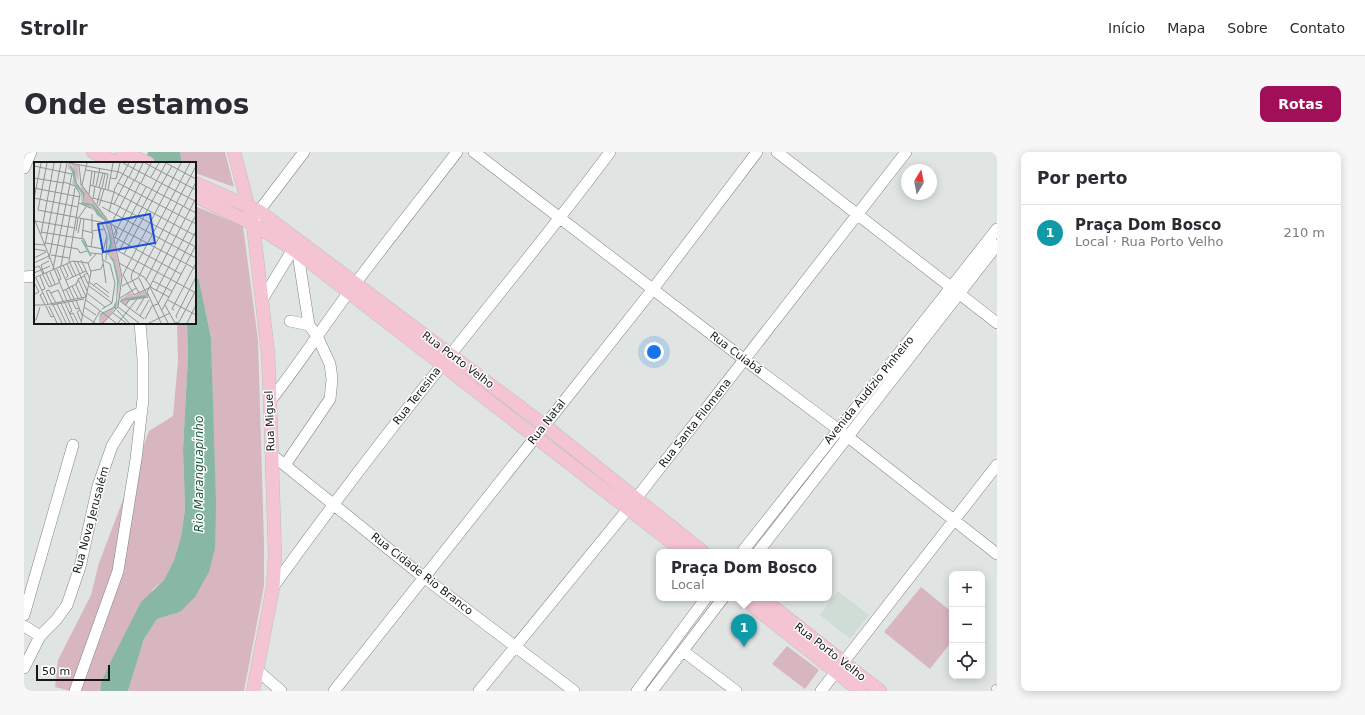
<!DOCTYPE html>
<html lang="pt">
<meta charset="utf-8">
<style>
body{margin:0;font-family:"DejaVu Sans",sans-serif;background:#f7f7f7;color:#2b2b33}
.controls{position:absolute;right:12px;bottom:12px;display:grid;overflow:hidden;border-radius:8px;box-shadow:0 2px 10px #0003}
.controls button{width:36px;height:36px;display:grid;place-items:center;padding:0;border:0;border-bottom:1px solid #e1e1e2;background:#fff;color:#2b2b33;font:20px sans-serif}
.compass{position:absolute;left:877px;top:12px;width:36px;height:36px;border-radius:50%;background:#fff;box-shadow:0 2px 10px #0003;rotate:10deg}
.scale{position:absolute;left:12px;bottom:10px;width:74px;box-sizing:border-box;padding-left:4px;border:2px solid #171918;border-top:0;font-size:11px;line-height:14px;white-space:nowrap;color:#171918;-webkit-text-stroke:3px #fff;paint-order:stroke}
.you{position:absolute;left:630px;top:200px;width:14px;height:14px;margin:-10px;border:3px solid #fff;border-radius:50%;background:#1a73e8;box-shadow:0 0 0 6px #1a73e833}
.badge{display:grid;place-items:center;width:26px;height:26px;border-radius:50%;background:#a00f57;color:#fff;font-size:13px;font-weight:700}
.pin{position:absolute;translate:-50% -33px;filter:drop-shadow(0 1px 2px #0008)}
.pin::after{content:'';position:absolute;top:21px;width:14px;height:12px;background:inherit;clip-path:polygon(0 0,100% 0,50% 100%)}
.popup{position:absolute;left:632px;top:397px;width:176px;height:52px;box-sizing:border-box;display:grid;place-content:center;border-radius:8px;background:#fff;filter:drop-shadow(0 1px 3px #0005);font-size:13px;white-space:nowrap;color:#7c7c81}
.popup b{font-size:15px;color:#2b2b33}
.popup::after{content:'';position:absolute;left:50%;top:100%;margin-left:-8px;border:8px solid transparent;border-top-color:#fff}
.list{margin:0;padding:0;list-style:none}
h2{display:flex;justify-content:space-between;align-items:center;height:52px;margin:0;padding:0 16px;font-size:17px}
h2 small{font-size:13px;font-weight:400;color:#7c7c81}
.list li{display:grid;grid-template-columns:26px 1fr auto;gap:12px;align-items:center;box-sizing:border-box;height:56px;padding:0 16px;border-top:1px solid #e1e1e2}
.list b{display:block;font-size:15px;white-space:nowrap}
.list p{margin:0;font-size:13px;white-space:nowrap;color:#7c7c81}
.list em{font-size:13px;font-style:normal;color:#7c7c81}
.icon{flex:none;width:22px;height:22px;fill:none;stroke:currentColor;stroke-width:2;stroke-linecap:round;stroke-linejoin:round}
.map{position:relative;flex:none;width:973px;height:539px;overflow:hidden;border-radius:8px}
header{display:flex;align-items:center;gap:24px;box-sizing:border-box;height:56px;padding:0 20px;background:#fff;border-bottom:1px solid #e1e1e2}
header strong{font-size:19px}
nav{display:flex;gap:22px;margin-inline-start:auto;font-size:14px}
.intro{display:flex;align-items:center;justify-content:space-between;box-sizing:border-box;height:96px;padding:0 24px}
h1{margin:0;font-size:28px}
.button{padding:10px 18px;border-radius:8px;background:#a00f57;color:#fff;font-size:14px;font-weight:700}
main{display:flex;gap:24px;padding:0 24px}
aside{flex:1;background:#fff;border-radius:8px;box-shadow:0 2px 10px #0003}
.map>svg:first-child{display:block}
.built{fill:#d0ddd6}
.green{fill:#d8b6c0}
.water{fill:#88b8a3}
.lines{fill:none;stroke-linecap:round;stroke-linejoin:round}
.minor-casing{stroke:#808583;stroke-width:12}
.major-casing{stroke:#bebfbe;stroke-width:14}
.minor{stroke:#fff;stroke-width:11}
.major{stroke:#f4c4d3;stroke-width:13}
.labels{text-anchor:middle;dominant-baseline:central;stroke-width:3;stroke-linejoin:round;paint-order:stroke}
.street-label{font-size:11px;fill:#171918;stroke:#fff}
.water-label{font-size:12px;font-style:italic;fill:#1f5a44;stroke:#fff}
.inset-river{fill:none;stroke:#88b8a3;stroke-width:2}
.inset-road{fill:none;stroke:#909392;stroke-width:1}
.view{fill:#1d4ed8;fill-opacity:0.15;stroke:#1d4ed8;stroke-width:2}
.inset-edge{fill:none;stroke:#171918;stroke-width:2}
</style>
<header>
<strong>Strollr</strong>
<nav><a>Início</a><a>Mapa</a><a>Sobre</a><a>Contato</a></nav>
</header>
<div class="intro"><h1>Onde estamos</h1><a class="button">Rotas</a></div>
<main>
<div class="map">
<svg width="973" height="539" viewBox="0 0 973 539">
<rect width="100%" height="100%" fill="#e0e5e3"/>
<path class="built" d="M814,439L845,463L826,487L796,463Z"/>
<path class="green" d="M156,0H201L210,35L171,21V11H158Z
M171,54L219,74L234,188L240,390V434L220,539H104L120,487L133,467L156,460L188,246L187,186L175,128L171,123Z
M153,171H163L164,204L159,297L161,357L157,385L150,408L140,428L129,437L77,531L76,539H46L31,535L34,508L67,443L75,411L125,279L149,264L154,209Z
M897,435L928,460V489L906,517L860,480Z
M763,494L795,518L781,537L748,512Z"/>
<path class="water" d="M124,0H156L158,11H121Z
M171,123L175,128L187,186L192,351L191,396L185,420L171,445L156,460L133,467L120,487L104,539H76L77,531L87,509L117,450L140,428L150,408L157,385L161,357L159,297L164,204L163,171H171Z"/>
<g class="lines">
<g class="minor-casing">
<path id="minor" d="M450,0L721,208L823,284L973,402
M753,0L973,171
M0,16L7,0
M232,66L235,59L280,0
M0,125L11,124
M238,148L269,97
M266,169L285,173
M246,249C274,214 298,176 325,140C360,93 397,47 433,0
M247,302L393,420L550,539
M261,313L306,247L308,227L306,212L293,184L285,173L274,102
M718,400L973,77
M734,400L973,93
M249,435C306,356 365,278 427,202C480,135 535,69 586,0
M0,463L49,293
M0,474L16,484
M659,499L712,539
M0,516L16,484L32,468L43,453L56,415L74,334L88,294L106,265L118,260
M233,518L257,539
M51,539L94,419L112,307L119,247V207L116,171
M310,539L629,137L733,0
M455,539L604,357L882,0
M613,539L682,446
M628,539L699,446
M797,539L973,313
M973,539V538"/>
</g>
<g class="major-casing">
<path id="major" d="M69,0L94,11
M98,0L124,11
M210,0L229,72L244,201L246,249L251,403L249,435L229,539
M171,31L235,59L520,273L679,400
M171,44L229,72L269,97L660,400
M719,446L836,539
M738,446L856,539"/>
</g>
<use href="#minor" class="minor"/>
<use href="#major" class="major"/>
</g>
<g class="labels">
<g class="street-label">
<text transform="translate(712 201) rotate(37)">Rua Cuiabá</text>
<text transform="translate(434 208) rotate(37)">Rua Porto Velho</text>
<text transform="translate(845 238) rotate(-51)">Avenida Audízio Pinheiro</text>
<text transform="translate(393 244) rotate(-52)">Rua Teresina</text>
<text transform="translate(246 269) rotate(-92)">Rua Miguel</text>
<text transform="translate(523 270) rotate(-52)">Rua Natal</text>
<text transform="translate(671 271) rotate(-52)">Rua Santa Filomena</text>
<text transform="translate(67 368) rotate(-75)">Rua Nova Jerusalém</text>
<text transform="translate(398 422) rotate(38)">Rua Cidade Rio Branco</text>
<text transform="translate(806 500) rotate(38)">Rua Porto Velho</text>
</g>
<g class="water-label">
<text transform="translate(175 322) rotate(-90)">Rio Maranguapinho</text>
</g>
</g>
<g transform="translate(10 10)">
<rect width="162" height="162" fill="#e0e5e3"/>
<path d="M34,1L40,9L42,24L49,33L47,40L58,44L71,60L61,49L47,42V31L38,21L40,13L38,8L34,7ZM37,1L44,3L45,20L73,56V61L59,42L49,40V30ZM74,63H76L87,114L84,143L69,161H65L67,153L81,145L84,137L85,118L80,97L75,93L77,85ZM110,129L113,134L95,138L92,143L86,139L96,130L100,134Z" fill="#d8b6c0"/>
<path d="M35,1L41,9L43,21L51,32L49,40L59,42L72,58L78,81L75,93L80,97L85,118L82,148L80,146L67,153L65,161L66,152L79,145L82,139L83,119L79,100L73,91L76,81L74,69L70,58L63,53L58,44L48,42L49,33L42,24Z" fill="#88b8a3"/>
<path class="inset-river" d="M48,78L57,94M87,138L112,134"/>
<path class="inset-road" d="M13,1L4,48L77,62L162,107M35,1L85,10L162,51M89,1L161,39M111,1L162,28M132,1L162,17M45,3L47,22L77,63L88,115L84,145L69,161M0,4L38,12L19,107M52,8L74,12L71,27M89,12L95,1M95,15L102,1M117,15L125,1M0,16L30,21M77,16L82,17L86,1M101,18L109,1M30,20L41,24L46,32L35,99L42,114M84,21L162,62M107,21L117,1M48,23L53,1M56,23L80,30L162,74M59,23L61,10M62,24L66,6M65,25L69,11M0,26L46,35M68,26L71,12M74,28L79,1M123,30L138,4M55,32L58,9M0,36L44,45M59,36L80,42L162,85M0,37L7,1M59,37L61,24M143,40L162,4M45,41L57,46M63,42L67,26M80,42L94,15M65,44L70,27M150,44L162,20M68,45L162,96M75,50L81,26L89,12M45,55L52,45M0,56L33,139M1,59L41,66M68,61L73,74L68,93L72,121M77,62L100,18M80,64L83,71L81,76M48,68L59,71L57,85M42,69L44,56M58,69L71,67M7,70L50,77L53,84L69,87M58,70V52M44,71L47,56M7,72L20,1M80,73L106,21M80,75L147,112M48,77L50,57M12,81L44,87L46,91L53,89M0,82L11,83L27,1M82,82L112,25M0,87L12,89M84,89L162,131M85,89L132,1M56,91L68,92M90,92L123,30M17,93L35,96M0,96L12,90M15,97L33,1M47,98L56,117M72,98L73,75M40,99L53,129M43,99L49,110M0,101L15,94M54,101L63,91M85,101L110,115L118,126L135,135M33,102L39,115M152,102L161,85M29,103L34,114L32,116M27,104L41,26M26,105L40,137M0,106L5,104L9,112M23,107L27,117L24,119M57,109L67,107L69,102M16,110L21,122M0,111L16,104M12,111L18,124M53,111L50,113L54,122M10,112L7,103L15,99M9,113L15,125L25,121M89,113L147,1M89,113L100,133L115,126M6,114L11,127L8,128M50,114L44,117L52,135M0,116L39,99L54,101L57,110L47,161M2,116L14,142M104,116L143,41M32,118L52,109M44,118L42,123L48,136M112,118L149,44M119,119L138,129M0,120L5,130L1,132L0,129M55,120L75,135M60,123L62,121L75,131M38,124L44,136M55,124L78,141M88,124L104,116M116,125L134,161M32,127L37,138M29,129L42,122M122,129L162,53M9,131L6,133L11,143M17,131L24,128L29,139M53,131L71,145M105,131L97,116L98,111L156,1M86,136L102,126M42,138L48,153M52,138L82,161M134,138L162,153M38,139L42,147L45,146M86,139L110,157M34,140L38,149L35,151M27,141L36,161M31,141L40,161M18,142L12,129L15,128L22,141M23,142L32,161M124,142L162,69M0,143H11L52,135M17,143L50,137M19,143L28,161M92,143L95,138L114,135L105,116M131,143L141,161M12,144L17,155L20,154M15,144L23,161M50,145L62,153M84,145L105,161M68,147L78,141L81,121L76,102L69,98M46,148L43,150L47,159M83,148L95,161M128,148L152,103M140,148L138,147L162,101M102,149L110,136M79,151L92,161M36,152L39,151L44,161M49,153L61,161M106,154L115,138M143,156L142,154L162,115M111,157L118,144L124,142M0,158H2L6,145M59,161L66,149M84,161L103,137M115,161L136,151M127,161L113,130L162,36M141,161L145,160L161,130M153,161L162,143"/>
<path class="view" d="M116,52L121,81L69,90L64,62Z"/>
<rect width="162" height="162" class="inset-edge"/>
</g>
</svg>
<div class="controls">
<button>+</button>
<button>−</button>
<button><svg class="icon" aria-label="locate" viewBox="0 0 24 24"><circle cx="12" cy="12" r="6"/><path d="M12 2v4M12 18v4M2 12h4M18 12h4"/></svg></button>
</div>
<svg class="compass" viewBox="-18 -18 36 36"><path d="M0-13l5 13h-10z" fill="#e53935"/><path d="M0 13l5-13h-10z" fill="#7c7c81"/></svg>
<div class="scale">50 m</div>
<div class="you"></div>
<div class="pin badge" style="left:720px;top:495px;background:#0f9aa8">1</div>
<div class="popup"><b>Praça Dom Bosco</b>Local</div>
</div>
<aside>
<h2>Por perto<small></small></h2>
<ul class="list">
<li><span class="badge" style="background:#0f9aa8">1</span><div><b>Praça Dom Bosco</b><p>Local · Rua Porto Velho</p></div><em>210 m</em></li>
</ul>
</aside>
</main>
